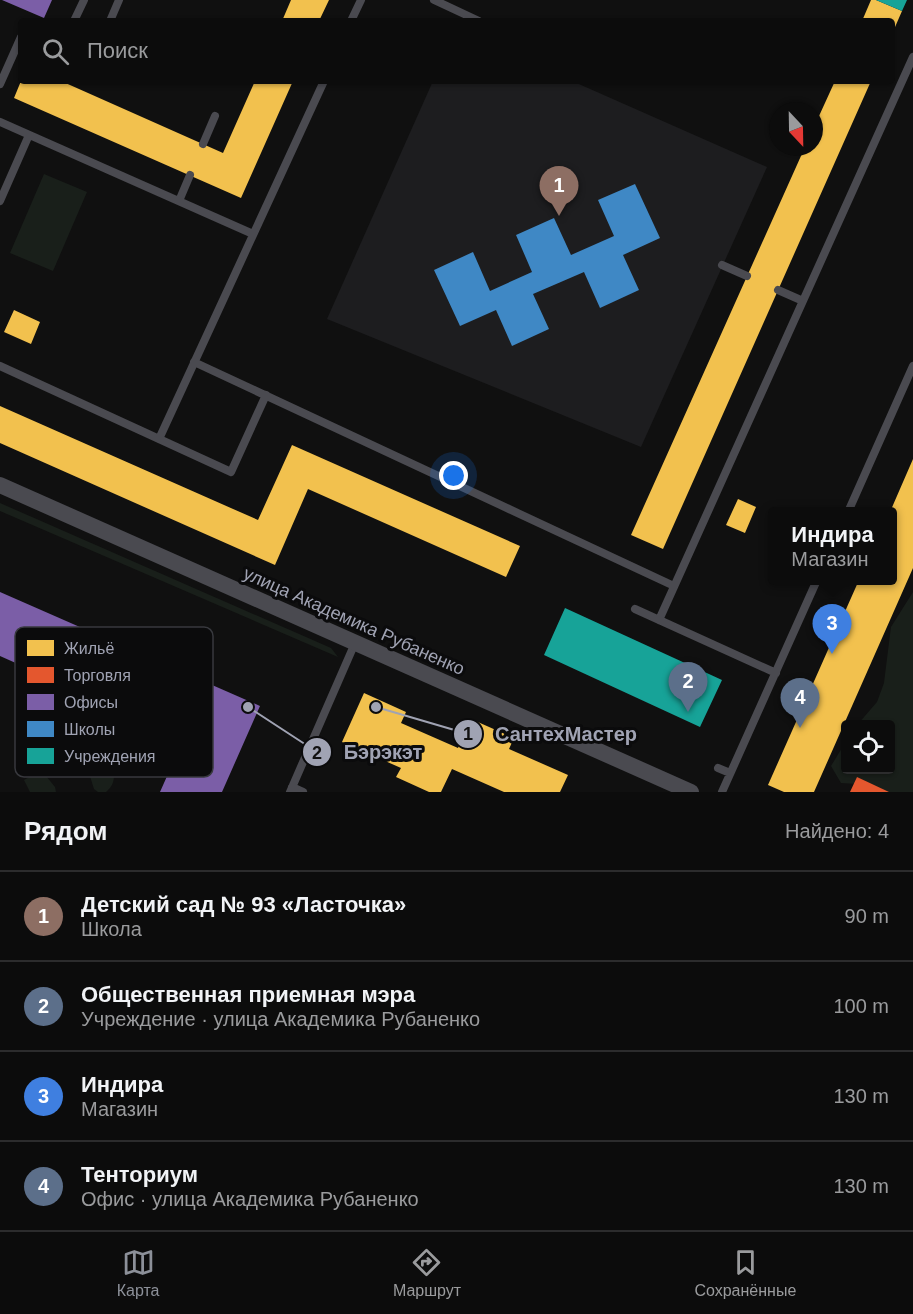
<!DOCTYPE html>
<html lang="ru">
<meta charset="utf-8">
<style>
body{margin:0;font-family:Helvetica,sans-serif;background:#1a1a1a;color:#f1f3f6}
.controls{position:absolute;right:18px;bottom:18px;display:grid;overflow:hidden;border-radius:6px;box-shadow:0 2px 4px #0004}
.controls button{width:54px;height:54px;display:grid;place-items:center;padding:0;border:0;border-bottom:2px solid #2c2c2d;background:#0c0c0c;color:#f1f3f6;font:30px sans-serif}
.compass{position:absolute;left:769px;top:102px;width:54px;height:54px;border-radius:50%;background:#0c0c0c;box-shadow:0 2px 4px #0004;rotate:158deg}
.you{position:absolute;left:454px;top:476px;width:21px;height:21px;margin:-15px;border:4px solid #fff;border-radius:50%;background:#1a73e8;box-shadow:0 0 0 9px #1a73e833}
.badge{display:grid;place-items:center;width:39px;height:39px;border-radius:50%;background:#8c9099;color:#fff;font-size:20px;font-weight:700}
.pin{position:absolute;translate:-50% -50px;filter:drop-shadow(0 2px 3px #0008)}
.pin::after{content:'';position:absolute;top:32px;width:21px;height:18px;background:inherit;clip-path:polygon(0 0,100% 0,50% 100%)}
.popup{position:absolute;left:768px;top:507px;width:129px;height:78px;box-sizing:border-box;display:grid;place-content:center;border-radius:6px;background:#0c0c0c;filter:drop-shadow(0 2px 4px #0005);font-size:20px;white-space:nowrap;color:#9a9b9d}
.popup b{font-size:22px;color:#f1f3f6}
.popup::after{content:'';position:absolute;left:50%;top:100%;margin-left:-12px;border:12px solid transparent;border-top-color:#0c0c0c}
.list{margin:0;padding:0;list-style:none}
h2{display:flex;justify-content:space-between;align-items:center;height:78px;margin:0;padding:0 24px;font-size:26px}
h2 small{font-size:20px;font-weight:400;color:#9a9b9d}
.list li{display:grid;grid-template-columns:39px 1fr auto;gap:18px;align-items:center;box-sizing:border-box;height:90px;padding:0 24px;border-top:2px solid #2c2c2d}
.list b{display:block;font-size:22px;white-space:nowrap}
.list p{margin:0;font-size:20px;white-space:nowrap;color:#9a9b9d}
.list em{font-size:20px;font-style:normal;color:#9a9b9d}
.icon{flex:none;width:33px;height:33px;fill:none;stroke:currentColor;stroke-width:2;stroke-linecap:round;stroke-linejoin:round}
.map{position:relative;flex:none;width:913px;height:792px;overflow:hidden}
.search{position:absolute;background:#0c0c0c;box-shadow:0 2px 4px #0004;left:18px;right:18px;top:18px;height:66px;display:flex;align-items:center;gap:15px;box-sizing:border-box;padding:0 21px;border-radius:6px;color:#9a9b9d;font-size:22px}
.sheet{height:438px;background:#0c0c0c}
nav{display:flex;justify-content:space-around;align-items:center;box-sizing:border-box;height:84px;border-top:2px solid #2c2c2d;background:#0c0c0c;font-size:16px;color:#9a9b9d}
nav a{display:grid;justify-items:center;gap:3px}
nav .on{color:#8c9099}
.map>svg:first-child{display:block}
.built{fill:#1d1d1f}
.green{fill:#191f1a}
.homes{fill:#f2c14e}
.shops{fill:#e4572e}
.offices{fill:#7b5ea7}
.schools{fill:#3f88c5}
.public{fill:#17a398}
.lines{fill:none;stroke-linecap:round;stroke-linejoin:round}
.service{stroke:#4a4a50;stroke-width:8}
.minor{stroke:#4a4a50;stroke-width:16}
.labels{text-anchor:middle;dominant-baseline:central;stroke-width:6;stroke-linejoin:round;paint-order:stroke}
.street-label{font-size:18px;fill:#a0a3b3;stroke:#0b0b0c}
.key{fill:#0b0b0c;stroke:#38393e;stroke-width:1.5}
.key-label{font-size:16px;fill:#a0a3b3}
.leader{fill:none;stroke:#a0a3b3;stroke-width:2}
.callout-dot{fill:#a0a3b3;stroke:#0b0b0c;stroke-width:2}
.mark-label{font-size:18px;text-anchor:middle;font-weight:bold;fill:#111}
.callout-label{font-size:20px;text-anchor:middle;font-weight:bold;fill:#a0a3b3;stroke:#0b0b0c;stroke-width:6;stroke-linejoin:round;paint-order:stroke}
</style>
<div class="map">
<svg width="913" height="792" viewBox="0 0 913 792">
<rect width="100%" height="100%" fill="#101010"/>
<path class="built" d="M433,81H572L767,167L641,447L327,319Z"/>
<path class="green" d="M44,174L87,192L53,271L10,253Z
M0,503L331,648L338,657L0,511Z
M913,592V792H871L857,784L841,783L831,766L845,743L846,770H890V724H858L877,702L884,683L891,627Z
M56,723L73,728L83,740L78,763L65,765L60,748L53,747L52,758L46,762L36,755L32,746L41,726Z
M98,748L110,756C114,770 118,782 106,792H98L94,789L87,767L91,755Z
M33,775L46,776L55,787L56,792H30L24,780Z"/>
<path class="homes" d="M291,0H329L319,21H282Z
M871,0H876L902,11L892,34V21H862Z
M21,81H61L223,153L255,81H293L241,198L14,98Z
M835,81H871L663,549L631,535L805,147H814V127Z
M14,310L40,322L31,344L4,332Z
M0,406L258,520L292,445L520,546L506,577L308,489L275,565L0,443Z
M913,459V568L814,792H784L768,785L859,580H892V512H890Z
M738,499L756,507L745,533L726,525Z
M364,693L406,712L401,723L458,748L471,719L514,738L509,749L568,775L560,792H504L452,769L441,792H429L396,777L401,768L342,742Z"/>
<path class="shops" d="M857,777L889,792H850Z"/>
<path class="offices" d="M2,0H52L44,18Z
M0,592L260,706L222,792H160L184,738L0,656Z"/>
<path class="schools" d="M635,184L660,238L623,255L639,290L600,308L584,272L533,294L549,329L512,346L496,310L460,326L434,270L473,252L490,291L532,272L516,235L554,218L571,255L614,236L598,200Z"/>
<path class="public" d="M876,0H907L902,11Z
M565,608L722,680L700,727L544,655Z"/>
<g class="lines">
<path class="service" d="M434,0L479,21
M74,21L84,0
M110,21L119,0
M351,21L361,0
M0,84L21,37
M0,122L253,234
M203,144L215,116
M0,201L29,135
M179,201L190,175
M722,265L747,276
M778,290L803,301
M194,362L674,586
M0,366L231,472L266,395
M159,439L324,81
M848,512L913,366
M635,609L776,673
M659,620L913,57
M718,768L730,773
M292,787L303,792
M290,792L355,643
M722,792L817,580"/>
<path class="minor" d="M0,485L691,792"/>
</g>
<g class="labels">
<g class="street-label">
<text transform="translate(354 621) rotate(24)">улица Академика Рубаненко</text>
</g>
</g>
<rect x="15" y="627" width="198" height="150" rx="9" class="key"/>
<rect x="27" y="640" width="27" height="16" fill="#f2c14e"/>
<rect x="27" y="667" width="27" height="16" fill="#e4572e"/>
<rect x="27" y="694" width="27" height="16" fill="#7b5ea7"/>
<rect x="27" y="721" width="27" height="16" fill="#3f88c5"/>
<rect x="27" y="748" width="27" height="16" fill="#17a398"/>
<g class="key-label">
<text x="64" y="654">Жильё</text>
<text x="64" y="681">Торговля</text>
<text x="64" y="708">Офисы</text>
<text x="64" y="735">Школы</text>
<text x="64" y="762">Учреждения</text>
</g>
<path class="leader" d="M376 707L468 734M248 707L317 752"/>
<g class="callout-dot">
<circle cx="376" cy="707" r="6"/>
<circle cx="248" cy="707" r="6"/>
<circle cx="468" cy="734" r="15"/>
<circle cx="317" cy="752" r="15"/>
</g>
<g class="mark-label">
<text x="468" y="740">1</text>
<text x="317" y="759">2</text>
</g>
<g class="callout-label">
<text x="566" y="741">СантехМастер</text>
<text x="383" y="759">Бэрэкэт</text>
</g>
</svg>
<div class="controls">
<button><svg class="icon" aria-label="locate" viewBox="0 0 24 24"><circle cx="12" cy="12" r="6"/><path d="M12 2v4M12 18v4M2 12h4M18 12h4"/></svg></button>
</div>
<svg class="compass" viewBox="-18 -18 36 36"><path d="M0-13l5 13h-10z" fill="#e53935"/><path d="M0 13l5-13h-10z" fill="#9a9b9d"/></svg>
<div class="you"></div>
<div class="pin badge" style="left:559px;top:216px;background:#8d6e63">1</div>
<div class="pin badge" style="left:688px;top:712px;background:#5c6f8a">2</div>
<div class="pin badge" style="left:832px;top:654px;background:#3f7fe0">3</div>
<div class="popup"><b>Индира</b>Магазин</div>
<div class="pin badge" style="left:800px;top:728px;background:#5c6f8a">4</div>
<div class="search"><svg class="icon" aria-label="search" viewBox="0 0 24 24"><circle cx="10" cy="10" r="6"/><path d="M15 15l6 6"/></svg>Поиск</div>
</div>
<section class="sheet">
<h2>Рядом<small>Найдено: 4</small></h2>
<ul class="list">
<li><span class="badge" style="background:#8d6e63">1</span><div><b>Детский сад № 93 «Ласточка»</b><p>Школа</p></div><em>90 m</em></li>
<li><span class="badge" style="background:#5c6f8a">2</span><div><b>Общественная приемная мэра</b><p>Учреждение · улица Академика Рубаненко</p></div><em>100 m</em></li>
<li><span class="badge" style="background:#3f7fe0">3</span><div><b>Индира</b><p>Магазин</p></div><em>130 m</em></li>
<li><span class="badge" style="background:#5c6f8a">4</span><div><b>Тенториум</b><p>Офис · улица Академика Рубаненко</p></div><em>130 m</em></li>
</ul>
</section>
<nav>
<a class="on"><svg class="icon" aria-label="map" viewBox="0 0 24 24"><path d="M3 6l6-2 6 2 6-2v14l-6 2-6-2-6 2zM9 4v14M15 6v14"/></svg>Карта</a>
<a><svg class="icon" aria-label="directions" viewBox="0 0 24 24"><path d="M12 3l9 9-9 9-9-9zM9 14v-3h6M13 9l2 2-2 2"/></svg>Маршрут</a>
<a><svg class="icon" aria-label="saved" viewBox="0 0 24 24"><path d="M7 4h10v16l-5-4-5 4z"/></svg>Сохранённые</a>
</nav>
